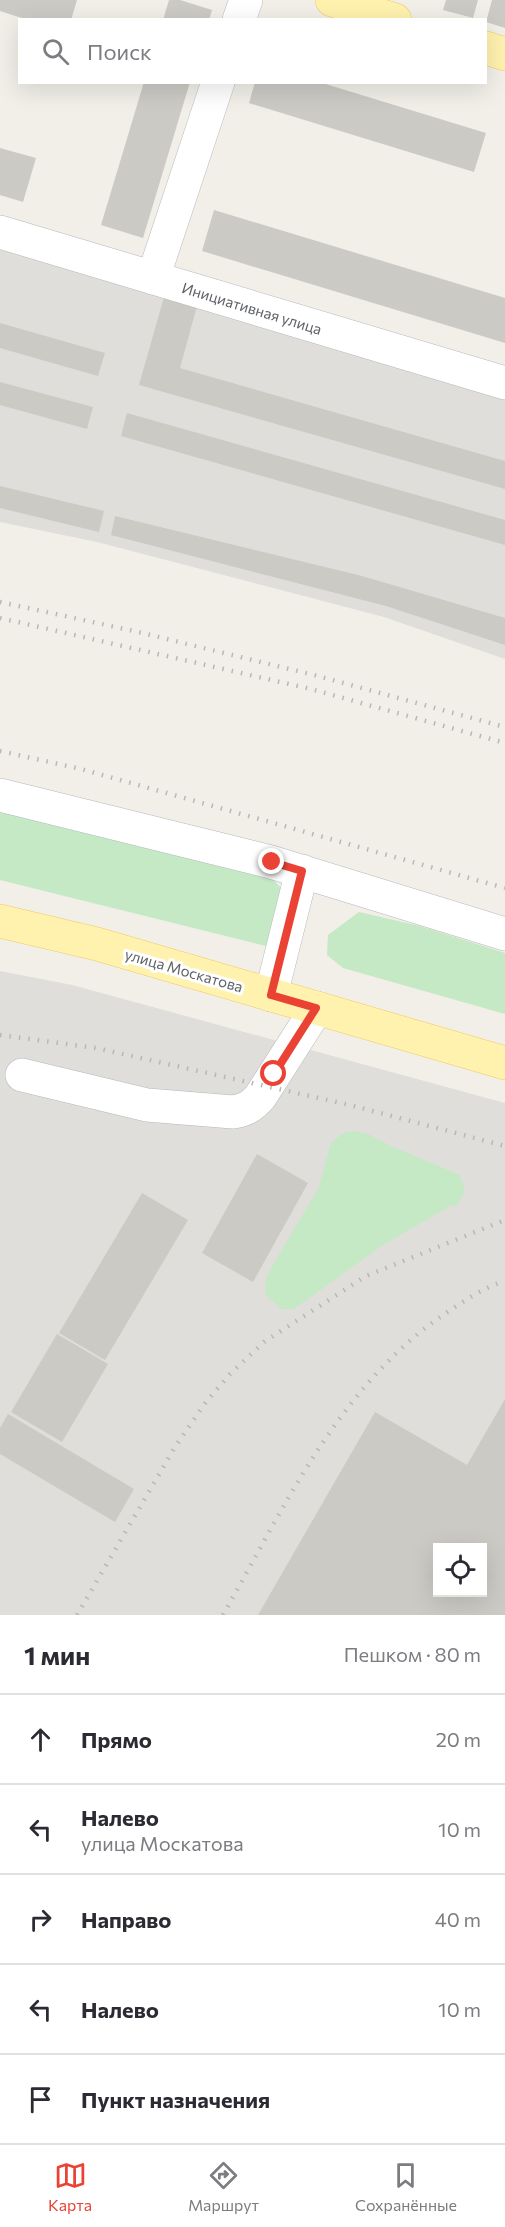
<!DOCTYPE html>
<html lang="ru">
<meta charset="utf-8">
<style>
body{margin:0;font-family:Commissioner,sans-serif;background:#f2f2f3;color:#2b2b33}
.controls{position:absolute;right:18px;bottom:18px;display:grid;overflow:hidden;border-radius:0px;box-shadow:0 6px 24px #0002}
.controls button{width:54px;height:54px;display:grid;place-items:center;padding:0;border:0;border-bottom:2px solid #e1e1e2;background:#fff;color:#2b2b33;font:30px sans-serif}
.stop{position:absolute;width:18px;height:18px;margin:-14px;border:4px solid #ea4335;border-radius:50%;background:#fff}
.stop.end{background:#ea4335;border-color:#fff;box-shadow:0 2px 6px #0008}
.list{margin:0;padding:0;list-style:none}
h2{display:flex;justify-content:space-between;align-items:center;height:78px;margin:0;padding:0 24px;font-size:26px}
h2 small{font-size:20px;font-weight:400;color:#7c7c81}
.list li{display:grid;grid-template-columns:39px 1fr auto;gap:18px;align-items:center;box-sizing:border-box;height:90px;padding:0 24px;border-top:2px solid #e1e1e2}
.list b{display:block;font-size:22px;white-space:nowrap}
.list p{margin:0;font-size:20px;white-space:nowrap;color:#7c7c81}
.list em{font-size:20px;font-style:normal;color:#7c7c81}
.icon{flex:none;width:33px;height:33px;fill:none;stroke:currentColor;stroke-width:2;stroke-linecap:round;stroke-linejoin:round}
.map{position:relative;flex:none;width:505px;height:1615px;overflow:hidden}
.search{position:absolute;background:#fff;box-shadow:0 6px 24px #0002;left:18px;right:18px;top:18px;height:66px;display:flex;align-items:center;gap:15px;box-sizing:border-box;padding:0 21px;border-radius:0px;color:#7c7c81;font-size:22px}
.sheet{height:528px;background:#fff}
nav{display:flex;justify-content:space-around;align-items:center;box-sizing:border-box;height:84px;border-top:2px solid #e1e1e2;background:#fff;font-size:16px;color:#7c7c81}
nav a{display:grid;justify-items:center;gap:3px}
nav .on{color:#ea4335}
.map>svg:first-child{display:block}
.industrial{fill:#e0deda;fill-rule:evenodd}
.green{fill:#c5e8c5}
.building{fill:#cccac5;fill-rule:evenodd}
.lines{fill:none;stroke-linecap:round;stroke-linejoin:round}
.minor-casing{stroke:#b5b8bc;stroke-width:34}
.major-casing{stroke:#f2c960;stroke-width:34}
.minor{stroke:#fff;stroke-width:33}
.major{stroke:#fff2af;stroke-width:33}
.rail{stroke:#b6b7b8;stroke-width:4.5;stroke-dasharray:1.5 8;stroke-linecap:butt}
.route{stroke:#ea4335;stroke-width:8}
.labels{text-anchor:middle;dominant-baseline:central;stroke-width:6;stroke-linejoin:round;paint-order:stroke}
.street-label{font-size:15px;fill:#5f6368;stroke:#fff}
</style>
<div class="map">
<svg width="505" height="1615" viewBox="0 0 505 1615">
<rect width="100%" height="100%" fill="#f1efe8"/>
<path class="industrial" d="M0,245L159,290L505,399V659L384,617L97,542L0,522Z
M0,971L72,985L505,1103V1615H0ZM438,1548H482V1592H438Z"/>
<path class="green" d="M0,792L267,873L282,889L266,946L0,880Z
M359,912L420,926L505,953V1014L343,968L327,955L328,935Z
M354,1131L368,1134L391,1146L460,1175L465,1190L458,1205L450,1206L383,1245L294,1309H281L266,1295L265,1281L272,1266L318,1189L331,1143L343,1133Z"/>
<path class="building" d="M0,0H77L71,20H28L0,11Z
M169,0H180L212,10L209,20H163Z
M446,0H478L473,18L443,10Z
M492,0H505V28L486,22Z
M144,82H190L143,238L101,225Z
M255,82H319L486,133L474,172L249,103Z
M0,148L36,158L23,202L0,195Z
M214,210L505,298V343L202,251Z
M164,297L197,306L180,368L505,461V489L139,385Z
M0,323L105,353L98,376L0,348Z
M0,382L93,407L87,429L0,405Z
M127,413L505,520V545L121,436Z
M0,486L104,511L99,532L0,508Z
M115,516L362,576L505,618V645L386,606L111,535Z
M257,1154L308,1183L253,1282L202,1253Z
M142,1193L188,1220L105,1360L59,1333Z
M57,1334L108,1364L62,1442L11,1412Z
M505,1399V1615H258L375,1412L467,1465ZM438,1548H482V1592H438Z
M8,1414L134,1489L115,1522L0,1454V1428Z"/>
<g class="lines">
<g class="minor-casing">
<path id="minor" d="M239,20L246,0
M0,232L505,383
M153,278L218,82
M0,795L271,862L505,934
M271,995L302,871
M22,1075L147,1105L233,1112C245,1110 251,1107 260,1097L317,1008"/>
</g>
<g class="major-casing">
<path id="major" d="M332,0L395,20
M486,48L505,54
M0,921L97,944L505,1063"/>
</g>
<use href="#minor" class="minor"/>
<use href="#major" class="major"/>
<path class="rail" d="M0,602L134,631L314,675L505,727
M0,618L311,689L505,743
M0,751L81,769L505,888
M0,1035L96,1048L350,1105L505,1146
M77,1615L175,1447L206,1402L230,1374L264,1342L366,1276L505,1220
M223,1615C285,1506 341,1382 449,1311C467,1299 485,1287 505,1281"/>
</g>
<g class="lines">
<path class="route" d="M272,862L302,871L271,995L316,1008L274,1074"/>
</g>
<g class="labels">
<g class="street-label">
<text transform="translate(252 308) rotate(17)">Инициативная улица</text>
<text transform="translate(184 970) rotate(16)">улица Москатова</text>
</g>
</g>
</svg>
<div class="controls">
<button><svg class="icon" aria-label="locate" viewBox="0 0 24 24"><circle cx="12" cy="12" r="6"/><path d="M12 2v4M12 18v4M2 12h4M18 12h4"/></svg></button>
</div>
<div class="stop" style="left:274px;top:1074px"></div>
<div class="stop end" style="left:272px;top:862px"></div>
<div class="search"><svg class="icon" aria-label="search" viewBox="0 0 24 24"><circle cx="10" cy="10" r="6"/><path d="M15 15l6 6"/></svg>Поиск</div>
</div>
<section class="sheet">
<h2>1 мин<small>Пешком · 80 m</small></h2>
<ul class="list">
<li><svg class="icon" aria-label="ahead" viewBox="0 0 24 24"><path d="M12 20V5M6 11l6-6 6 6"/></svg><div><b>Прямо</b></div><em>20 m</em></li>
<li><svg class="icon" aria-label="left" viewBox="0 0 24 24"><path d="M17 20v-9H6M10 6l-5 5 5 5"/></svg><div><b>Налево</b><p>улица Москатова</p></div><em>10 m</em></li>
<li><svg class="icon" aria-label="right" viewBox="0 0 24 24"><path d="M7 20v-9h11M14 6l5 5-5 5"/></svg><div><b>Направо</b></div><em>40 m</em></li>
<li><svg class="icon" aria-label="left" viewBox="0 0 24 24"><path d="M17 20v-9H6M10 6l-5 5 5 5"/></svg><div><b>Налево</b></div><em>10 m</em></li>
<li><svg class="icon" aria-label="arrive" viewBox="0 0 24 24"><path d="M6 21V4h12l-3 4 3 4H6"/></svg><div><b>Пункт назначения</b></div></li>
</ul>
</section>
<nav>
<a class="on"><svg class="icon" aria-label="map" viewBox="0 0 24 24"><path d="M3 6l6-2 6 2 6-2v14l-6 2-6-2-6 2zM9 4v14M15 6v14"/></svg>Карта</a>
<a><svg class="icon" aria-label="directions" viewBox="0 0 24 24"><path d="M12 3l9 9-9 9-9-9zM9 14v-3h6M13 9l2 2-2 2"/></svg>Маршрут</a>
<a><svg class="icon" aria-label="saved" viewBox="0 0 24 24"><path d="M7 4h10v16l-5-4-5 4z"/></svg>Сохранённые</a>
</nav>
